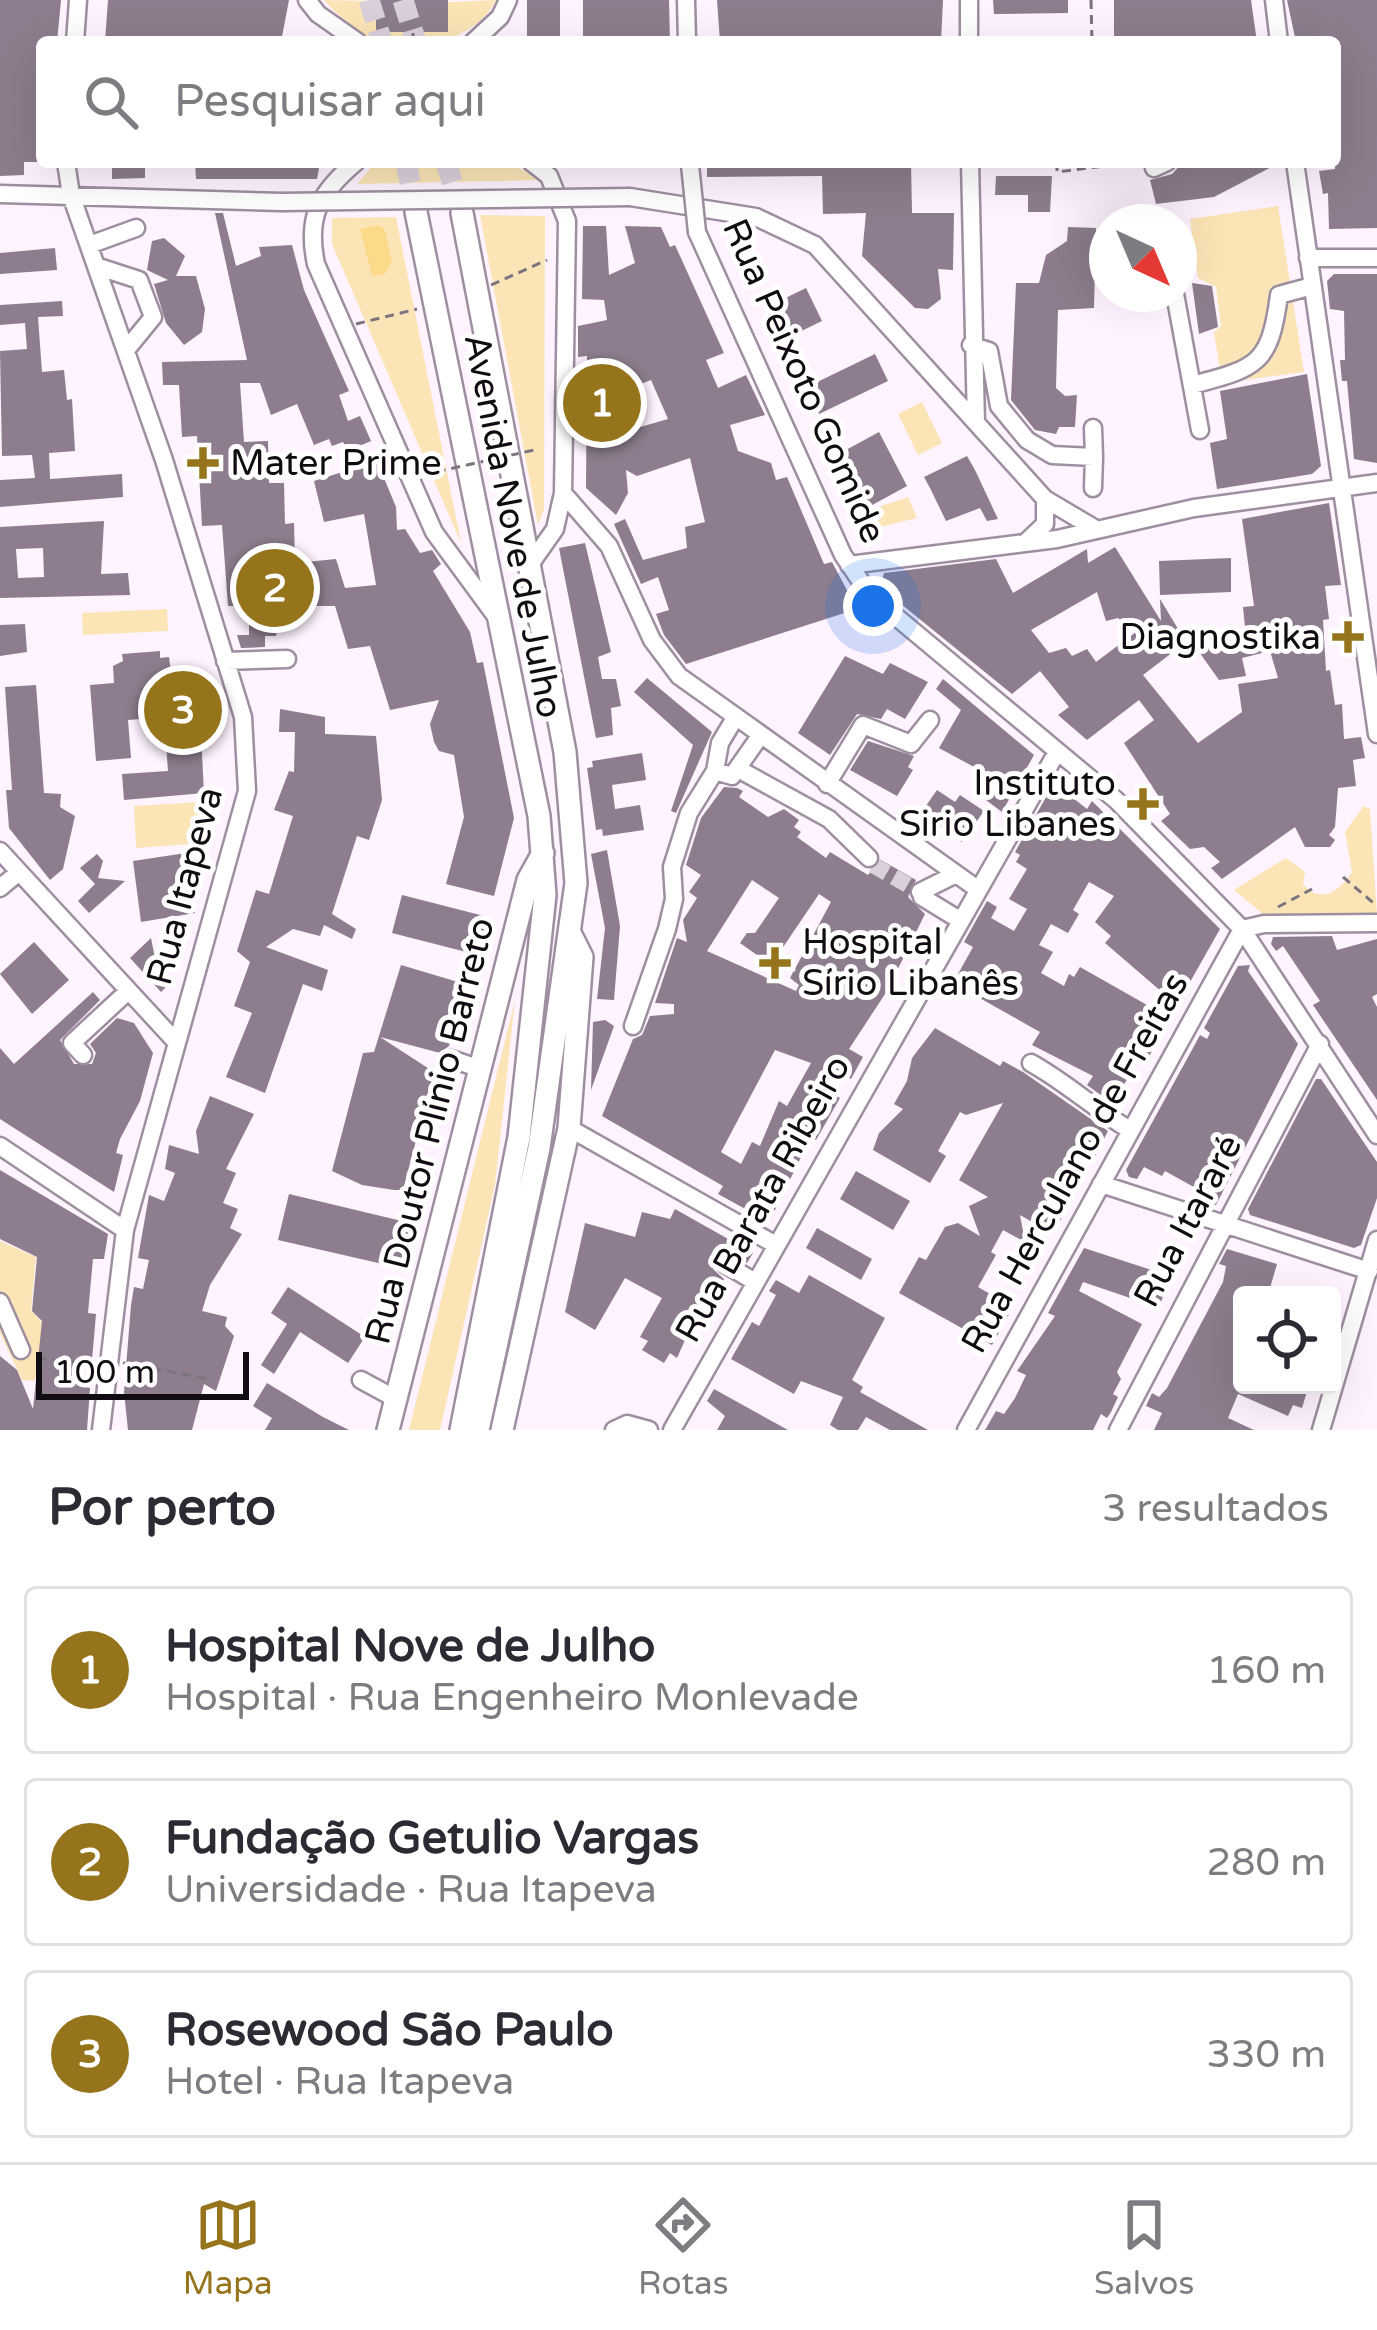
<!DOCTYPE html>
<html lang="pt">
<meta charset="utf-8">
<style>
body{margin:0;font-family:"Varela Round",sans-serif;background:#f2f2f3;color:#2b2b33}
.controls{position:absolute;right:36px;bottom:36px;display:grid;overflow:hidden;border-radius:12px;box-shadow:0 12px 48px #0002}
.controls button{width:108px;height:108px;display:grid;place-items:center;padding:0;border:0;border-bottom:3px solid #e1e1e2;background:#fff;color:#2b2b33;font:60px sans-serif}
.compass{position:absolute;left:1089px;top:204px;width:108px;height:108px;border-radius:50%;background:#fff;box-shadow:0 12px 48px #0002;rotate:136deg}
.scale{position:absolute;left:36px;bottom:30px;width:213px;box-sizing:border-box;padding-left:12px;border:6px solid #110c12;border-top:0;font-size:33px;line-height:42px;white-space:nowrap;color:#110c12;-webkit-text-stroke:9px #fff;paint-order:stroke}
.you{position:absolute;left:873px;top:606px;width:42px;height:42px;margin:-30px;border:9px solid #fff;border-radius:50%;background:#1a73e8;box-shadow:0 0 0 18px #1a73e833}
.badge{display:grid;place-items:center;width:78px;height:78px;border-radius:50%;background:#95741c;color:#fff;font-size:39px;font-weight:700}
.pin{position:absolute;translate:-50% -50%;border:6px solid #fff;box-shadow:0 3px 12px #0006}
.list{margin:0;padding:0;list-style:none}
h2{display:flex;justify-content:space-between;align-items:center;height:156px;margin:0;padding:0 48px;font-size:51px}
h2 small{font-size:39px;font-weight:400;color:#7c7c81}
.list li{display:grid;grid-template-columns:78px 1fr auto;gap:36px;align-items:center;box-sizing:border-box;height:168px;margin:0 24px 24px;padding:0 24px;border:3px solid #e1e1e2;border-radius:12px}
.list b{display:block;font-size:45px;white-space:nowrap}
.list p{margin:0;font-size:39px;white-space:nowrap;color:#7c7c81}
.list em{font-size:39px;font-style:normal;color:#7c7c81}
.icon{flex:none;width:66px;height:66px;fill:none;stroke:currentColor;stroke-width:2;stroke-linecap:round;stroke-linejoin:round}
.map{position:relative;flex:none;width:1377px;height:1430px;overflow:hidden}
.search{position:absolute;background:#fff;box-shadow:0 12px 48px #0002;left:36px;right:36px;top:36px;height:132px;display:flex;align-items:center;gap:30px;box-sizing:border-box;padding:0 42px;border-radius:12px;color:#7c7c81;font-size:45px}
.sheet{height:732px;background:#fff}
nav{display:flex;justify-content:space-around;align-items:center;box-sizing:border-box;height:168px;border-top:3px solid #e1e1e2;background:#fff;font-size:33px;color:#7c7c81}
nav a{display:grid;justify-items:center;gap:6px}
nav .on{color:#95741c}
.map>svg:first-child{display:block}
.green{fill:#fbe5b6}
.water{fill:#fdd98a}
.building{fill:#8d7d8e;fill-rule:evenodd}
.lines{fill:none;stroke-linecap:round;stroke-linejoin:round}
.minor-tunnel{stroke:#dad0db;stroke-width:16;stroke-dasharray:16 8;stroke-linecap:butt}
.major-tunnel{stroke:#dad0db;stroke-width:21;stroke-dasharray:21 10;stroke-linecap:butt}
.minor-casing{stroke:#9e8fa0;stroke-width:21}
.major-casing{stroke:#9e8fa0;stroke-width:26}
.path{stroke:#7c747d;stroke-width:3;stroke-dasharray:9 6;stroke-linecap:butt}
.minor{stroke:#fff;stroke-width:16}
.major{stroke:#fff;stroke-width:21}
.minor-bridge-casing{stroke:#9e8fa0;stroke-width:21;stroke-linecap:butt}
.path-bridge{stroke:#7c747d;stroke-width:3;stroke-dasharray:9 6;stroke-linecap:butt}
.minor-bridge{stroke:#fff;stroke-width:16}
.poi-dot{fill:#95741c;stroke:#fff;stroke-width:4.5}
.labels{text-anchor:middle;dominant-baseline:central;stroke-width:10;stroke-linejoin:round;paint-order:stroke}
.street-label{font-size:36px;fill:#110c12;stroke:#fff}
.poi-label{font-size:36px;fill:#110c12;stroke:#fff;text-anchor:start}
</style>
<div class="map">
<svg width="1377" height="1430" viewBox="0 0 1377 1430">
<rect width="100%" height="100%" fill="#fef3ff"/>
<path class="green" d="M324,0L376,1L377,32L448,31V2L496,0C478,38 417,55 378,41C360,35 336,14 324,0Z
M376,162H509L539,180L357,184Z
M1278,206L1304,372L1222,383L1214,332L1221,326L1216,287L1198,278L1190,219Z
M480,215L545,216L544,509L538,525Z
M396,217L461,543L332,244V218Z
M922,402L942,443L918,455L898,414Z
M908,497L917,518L868,530L860,513Z
M167,609L168,631L83,635L82,613Z
M201,802L204,843L136,848L134,806Z
M1364,806L1370,809L1377,915L1263,914L1234,890L1286,858L1305,872L1303,884C1320,905 1340,891 1352,872L1345,832Z
M515,1000L495,1185L440,1430H409Z
M0,1241L36,1257L31,1309L66,1354L92,1359V1369L37,1360L35,1381L22,1380L0,1333Z"/>
<path class="water" d="M378,225L385,230L392,262L385,274L372,276L360,229Z"/>
<path class="building" d="M0,0H61L57,42H42V162H24V175L0,176Z
M108,0H289L281,42H105Z
M376,0H448V32H376Z
M527,0H560V42H527Z
M583,0H669L670,42H583Z
M717,0H943L941,42H720Z
M993,0H1068V13L994,14Z
M1114,0H1251L1257,42H1114Z
M1287,0H1377V228L1329,229L1328,193L1323,194L1319,171L1335,169V42H1296Z
M112,162H145V178L112,179Z
M195,162H302L301,168H319L317,179H196Z
M707,162H911L912,213H954L953,270L938,269L941,299L928,309L915,308L862,256L866,213L823,214L822,176L707,177Z
M1183,162H1281L1214,197L1156,204L1150,180L1172,174Z
M996,176H1052L1050,212H1028V195H995Z
M215,213H223L236,266L261,256L259,247L292,245L304,290L349,391L339,395L348,421L360,416L371,441L348,451L343,442L332,446L329,439L314,445L297,404L271,415L260,383H240L244,442L268,441L269,483H284L285,524L294,523L295,563L336,559L345,588L376,585L364,514L324,522L314,481L377,461L396,507L397,530L405,529L420,553L432,550L441,564L433,571L470,632L477,663L483,662L514,818L494,896L446,884L464,817L454,755L439,751L434,742L430,724L439,700L390,710L370,646L348,649L335,606H282L276,636H265V647L241,648L237,635H249V606H228L222,525L202,526L197,436L182,437L179,385H163L162,362L247,360Z
M583,226H606L609,275L635,263L625,226L661,227L670,247L675,245L724,353L706,360L718,388L746,375L765,415L730,425L738,451L771,463L776,480L787,477L824,564L832,562L857,609L686,664L664,635L656,614L669,610L658,577L641,584L614,524L625,519L643,560L687,548L685,527L705,522L690,458L637,476L626,470L628,493L616,515L586,488L587,356L578,357V326L607,320L604,300L582,299ZM651,380L668,419L616,434L618,393Z
M1068,227L1096,228L1094,308L1058,310L1056,388L1065,396L1077,395L1075,427H1059L1056,434L1035,430L1011,400L1016,283H1039L1046,255L1067,241Z
M164,238L185,256L176,276H196L205,309L202,332L184,345L166,323L154,284L168,280L147,270L152,241Z
M55,248L57,270L0,274V253Z
M1334,274H1377V463L1354,459L1347,381H1342L1340,360H1345L1344,311L1330,309L1327,281Z
M1192,283L1212,286L1218,327L1199,334Z
M806,288L822,321L785,339L769,306Z
M62,301L63,316L38,317L42,372L64,370L67,400L72,399L75,451L49,453L50,479L122,474L123,497L0,507V480L35,478L32,455L2,456L0,351L27,349L25,323L0,325V305Z
M875,354L888,381L819,414L807,387Z
M1307,374L1321,466L1312,474L1217,489L1210,443L1227,439L1220,391Z
M879,432L907,486L863,510L835,456Z
M967,456L975,470L998,519L987,521L980,508L946,521L930,488L924,477Z
M1329,503L1341,585L1325,586L1329,619L1323,620L1326,671L1330,670L1335,705L1342,704L1344,739L1361,737L1365,758L1353,760L1356,786L1338,788L1335,827L1329,835L1335,840L1330,847H1305L1295,827L1222,879L1211,868L1220,862L1204,847L1190,849L1161,821L1170,814L1124,743L1154,720L1139,700L1087,740L1058,715L1069,707L1040,671L1012,694L880,587L884,573L996,559L1013,593L1087,549L1088,563L1115,547L1161,621L1160,599L1186,642L1143,675L1198,743L1242,712L1238,684L1278,678L1270,651L1242,658L1246,676L1219,680L1197,649L1246,637L1243,607L1254,606L1242,519ZM1097,592L1106,621L1118,618L1136,632L1096,662L1087,649L1072,656L1066,648L1049,653L1031,630Z
M104,521L101,574L128,573L130,595L0,598V527ZM43,548L44,577L18,578L16,549Z
M585,543L611,652L598,657L602,679H616L621,706L611,708L613,735L596,738L559,548Z
M1231,558V592L1160,595L1159,561Z
M25,624L27,652L0,656V625Z
M160,651V658L169,657L172,678L198,677L204,793L124,800L122,774L168,771L164,717L128,720L131,758L96,761L90,685L114,683L113,666L123,661L122,654Z
M845,656L883,674L890,663L928,682L905,719L887,709L881,719L857,714L830,755L798,733Z
M647,678L712,732L676,813L671,811L693,745L634,692Z
M943,679L1034,755L1002,812L986,800L998,780L939,748L961,710L936,689Z
M36,685L44,793L61,794L60,807L75,816L63,869L50,880L9,828L6,790H12L5,687Z
M280,709L325,717V734L376,736L382,800L369,840L357,836L332,914L356,929L352,939L324,925L320,936L293,929L266,947L328,970L322,991L303,984L265,1093L226,1077L252,1013L234,1006L250,962L237,951L256,890L269,894L293,816L274,810L289,771L294,772L295,732H279Z
M868,741L914,756L908,767L913,770L897,796L850,770Z
M642,753L646,780L612,785L615,809L640,805L644,830L603,836L602,829L596,830L587,768L593,767L592,761Z
M1054,783L1087,809L1092,801L1220,929L1177,1005L1105,943L1111,936L1095,922L1114,896L1089,882L1073,910L1079,914L1068,933L1051,924L1039,945L1053,952L1041,973L1064,986L1069,974L1074,977L1080,967L1170,1018L1145,1064L1138,1060L1113,1104L1087,1085L1093,1076L1032,1045L1040,1032L953,983L973,947L964,942L987,901L997,907L991,918L1014,931L1027,909L1009,899L1027,869L1016,862L1020,855L1015,852Z
M724,787L737,788L743,791L739,797L768,817L784,809L799,820L794,827L801,832L797,837L826,858L830,852L868,875L881,860L916,880L908,897L925,914L887,991L849,1049L863,1057L851,1079L840,1073L830,1093L840,1098L816,1140L811,1137L769,1222L718,1194L723,1186L602,1116L633,1039L642,1035L650,1016L674,1014V1004L655,1003L677,938L687,942L683,920L697,898L689,892L701,875L686,865L701,818ZM752,880L779,898L755,933H747L740,943L771,965L819,894L831,902L790,978L799,985L796,991L707,951ZM775,1050L811,1063L787,1106L779,1101L760,1146L752,1142L741,1164L721,1152Z
M937,790L955,802L960,795L984,811L962,842L921,813Z
M607,850L620,926L614,1000L597,999L605,928L591,854Z
M186,853L195,913L141,922L133,861Z
M97,854L103,861L98,878L125,881L89,913L78,901L95,884L80,868Z
M402,895L488,917L478,955L392,933Z
M1332,936L1337,950L1377,939V994L1372,997L1377,1007V1100L1313,1005L1320,1001L1283,946L1276,951L1271,944L1273,937Z
M151,938L156,963L166,969L171,982L161,992L130,958Z
M34,942L69,980L32,1014L0,974Z
M401,965L468,985L449,1046L440,1053L380,1037L434,1072L403,1190H394L362,1185L332,1171L363,1053L374,1052Z
M1250,965L1248,971L1298,1044L1216,1205L1197,1198L1201,1191L1165,1171L1162,1176L1144,1167L1137,1179L1129,1177L1126,1170L1193,1048L1200,1035L1207,1039L1210,1033L1204,1028L1238,966Z
M93,992L100,1000L60,1040L74,1064H92L96,1053L90,1044L117,1018L134,1023L153,1053L140,1101L120,1139L116,1153L123,1155L114,1192L0,1119V1048L14,1064Z
M605,1020L614,1026L591,1090L593,1022Z
M935,1028L1000,1066L1003,1061L1023,1072L1108,1131L1093,1160L1079,1152L1080,1163L1059,1206L1066,1210L1053,1234L1020,1215L1025,1242L1003,1230L991,1252L996,1255L978,1287L1013,1307L992,1345L899,1293L919,1257L926,1260L945,1227L958,1223L980,1236L969,1206L988,1197L959,1180L1003,1103L966,1115L960,1112L938,1151L946,1156L930,1183L873,1150L879,1133L903,1109L894,1104L907,1081L912,1058Z
M1316,1079H1321L1377,1162V1198L1361,1245L1354,1248L1250,1215L1248,1209Z
M210,1096L254,1114L226,1169L236,1173L223,1203L238,1209L230,1228L242,1234L210,1285L202,1311L227,1317L225,1326L234,1336L216,1391L204,1384L192,1430H128L124,1392L131,1305L134,1287L143,1289L149,1260L138,1258L149,1195L164,1201L175,1173L165,1169L169,1145L199,1154L196,1131Z
M0,1170L108,1234L104,1259H93L88,1313L96,1314L93,1349L92,1359L83,1357L80,1385L90,1388L87,1430H0V1356L17,1370L33,1409L42,1321L32,1311L37,1257L0,1239Z
M856,1171L910,1201L893,1230L840,1199Z
M289,1194L410,1223L400,1268L278,1240Z
M675,1209L753,1253L747,1263L726,1251L715,1257L713,1269L724,1279L722,1284L698,1311L677,1358L670,1353L664,1363L642,1350L648,1341L640,1337L662,1298L625,1278L595,1330L565,1312L585,1223L635,1237L642,1212L670,1219Z
M817,1228L872,1259L861,1280L806,1248Z
M1084,1248L1170,1276L1161,1302L1151,1305L1083,1282L1079,1291L1142,1324L1117,1372L1121,1379L1113,1394L1118,1397L1111,1412L1107,1418L1101,1414L1093,1430H985L996,1411L1004,1414L1015,1398L1026,1375L1017,1371L1055,1316L1048,1313Z
M1227,1249L1277,1264L1268,1295H1242V1385H1309L1302,1408L1293,1405L1288,1416L1238,1394L1228,1418L1254,1430H1154L1162,1413L1146,1406L1152,1393L1159,1397L1167,1388L1223,1282L1226,1266L1219,1264Z
M809,1275L885,1318L852,1380L863,1387L860,1392L928,1430H890L866,1417L858,1430H838L830,1425L843,1397L801,1381L794,1394L731,1359L752,1322L759,1326L776,1295L769,1291L776,1280L799,1293Z
M288,1287L365,1337L348,1363L300,1332L274,1374L261,1365L287,1324L271,1313Z
M267,1383L323,1417L349,1430H265L272,1418L253,1406Z
M714,1389L768,1419L788,1430H717L725,1416L707,1401Z"/>
<g class="lines">
<path class="minor-tunnel" d="M873,865L920,892"/>
<path class="major-tunnel" d="M369,0L382,42
M403,0L416,42
M406,162L416,212
M446,162L462,213"/>
<g class="minor-casing">
<path id="minor" d="M307,0L318,14L358,42
M686,0L687,42
M969,0V42
M1274,0L1279,42
M75,42L78,0
M473,42L500,17L508,0
M66,162L71,195L164,460L243,717L247,791L125,1230L101,1430
M356,162C319,193 306,217 316,264L434,532L495,615
M970,162L976,423
M1295,162L1377,734
M1154,168L1167,162
M0,194L282,202
M630,197L756,217L815,245L1045,499L1094,528
M697,232L843,555L870,595L1116,800L1242,929L1377,1135
M92,244L136,228
M1308,258H1377
M99,267L139,280L153,317L126,350
M1175,294L1200,430
M971,345L989,351L999,406L1027,440L1052,455L1094,457L1093,428
M1192,385C1258,368 1270,364 1279,295L1312,286
M1093,488L1094,457
M563,493L609,546L652,640L679,676L976,888
M1026,542L1045,524V499
M849,565L1057,539L1194,508L1377,483
M529,566L555,529L563,493L567,221L549,176L531,162
M225,661L287,659
M740,770L829,819L869,858
M715,771L732,776L760,736
M827,784L863,725L911,744L930,720
M0,851L177,1043
M0,888L19,872
M920,892L956,874
M922,897L958,919
M633,1026L667,929L674,899L672,867L689,813L715,771L720,743L735,718
M83,1055L72,1043L126,993
M451,1059L481,1069
M1031,1063C1067,1083 1093,1108 1130,1130
M569,1128L776,1245
M0,1146L125,1230
M1101,1184L1369,1271
M725,1264L755,1282
M0,1302L21,1350
M361,1380L396,1399
M614,1430L627,1424L649,1430
M672,1430L1057,752
M966,1430L1242,929L1264,924L1377,923
M1118,1430L1320,1044
M1321,1430L1377,1240"/>
</g>
<g class="major-casing">
<path id="major" d="M416,212L539,816L545,895L519,1137L461,1430
M462,213L565,752L576,883L539,1148L478,1430
M388,1430L528,880L543,853
M502,1430L569,1128L582,957L570,933"/>
</g>
<path class="path" d="M1091,0L1092,42
M413,42V32
M1057,162V172L1136,162
M491,285L547,260
M356,324L417,309
M1343,877L1377,906
M1278,907L1312,889
M38,1358L94,1364
M123,1363L209,1379"/>
<use href="#minor" class="minor"/>
<use href="#major" class="major"/>
<g class="minor-bridge-casing">
<path id="minor-bridge" d="M690,165L697,232
M282,202L630,197"/>
</g>
<path class="path-bridge" d="M422,475L534,450"/>
<use href="#minor-bridge" class="minor-bridge"/>
</g>
<g class="poi-dot">
<path d="M197 445h12v12h12v12h-12v12h-12v-12h-12v-12h12z"/>
<path d="M1342 619h12v12h12v12h-12v12h-12v-12h-12v-12h12z"/>
<path d="M1137 786h12v12h12v12h-12v12h-12v-12h-12v-12h12z"/>
<path d="M769 945h12v12h12v12h-12v12h-12v-12h-12v-12h12z"/>
</g>
<g class="labels">
<g class="street-label">
<text transform="translate(804 381) rotate(66)">Rua Peixoto Gomide</text>
<text transform="translate(513 526) rotate(79)">Avenida Nove de Julho</text>
<text transform="translate(185 886) rotate(-75)">Rua Itapeva</text>
<text transform="translate(430 1131) rotate(-76)">Rua Doutor Plínio Barreto</text>
<text transform="translate(1075 1163) rotate(-61)">Rua Herculano de Freitas</text>
<text transform="translate(763 1199) rotate(-61)">Rua Barata Ribeiro</text>
<text transform="translate(1188 1221) rotate(-62)">Rua Itararé</text>
</g>
<g class="poi-label">
<text x="230" y="463">Mater Prime</text>
<text x="1321" y="637" text-anchor="end">Diagnostika</text>
<text x="1116" y="783" text-anchor="end">Instituto<tspan x="1116" dy="41">Sirio Libanes</tspan></text>
<text x="802" y="942">Hospital<tspan x="802" dy="41">Sírio Libanês</tspan></text>
</g>
</g>
</svg>
<div class="controls">
<button><svg class="icon" aria-label="locate" viewBox="0 0 24 24"><circle cx="12" cy="12" r="6"/><path d="M12 2v4M12 18v4M2 12h4M18 12h4"/></svg></button>
</div>
<svg class="compass" viewBox="-18 -18 36 36"><path d="M0-13l5 13h-10z" fill="#e53935"/><path d="M0 13l5-13h-10z" fill="#7c7c81"/></svg>
<div class="scale">100 m</div>
<div class="you"></div>
<div class="pin badge" style="left:602px;top:403px">1</div>
<div class="pin badge" style="left:275px;top:588px">2</div>
<div class="pin badge" style="left:183px;top:710px">3</div>
<div class="search"><svg class="icon" aria-label="search" viewBox="0 0 24 24"><circle cx="10" cy="10" r="6"/><path d="M15 15l6 6"/></svg>Pesquisar aqui</div>
</div>
<section class="sheet">
<h2>Por perto<small>3 resultados</small></h2>
<ul class="list">
<li><span class="badge">1</span><div><b>Hospital Nove de Julho</b><p>Hospital · Rua Engenheiro Monlevade</p></div><em>160 m</em></li>
<li><span class="badge">2</span><div><b>Fundação Getulio Vargas</b><p>Universidade · Rua Itapeva</p></div><em>280 m</em></li>
<li><span class="badge">3</span><div><b>Rosewood São Paulo</b><p>Hotel · Rua Itapeva</p></div><em>330 m</em></li>
</ul>
</section>
<nav>
<a class="on"><svg class="icon" aria-label="map" viewBox="0 0 24 24"><path d="M3 6l6-2 6 2 6-2v14l-6 2-6-2-6 2zM9 4v14M15 6v14"/></svg>Mapa</a>
<a><svg class="icon" aria-label="directions" viewBox="0 0 24 24"><path d="M12 3l9 9-9 9-9-9zM9 14v-3h6M13 9l2 2-2 2"/></svg>Rotas</a>
<a><svg class="icon" aria-label="saved" viewBox="0 0 24 24"><path d="M7 4h10v16l-5-4-5 4z"/></svg>Salvos</a>
</nav>
